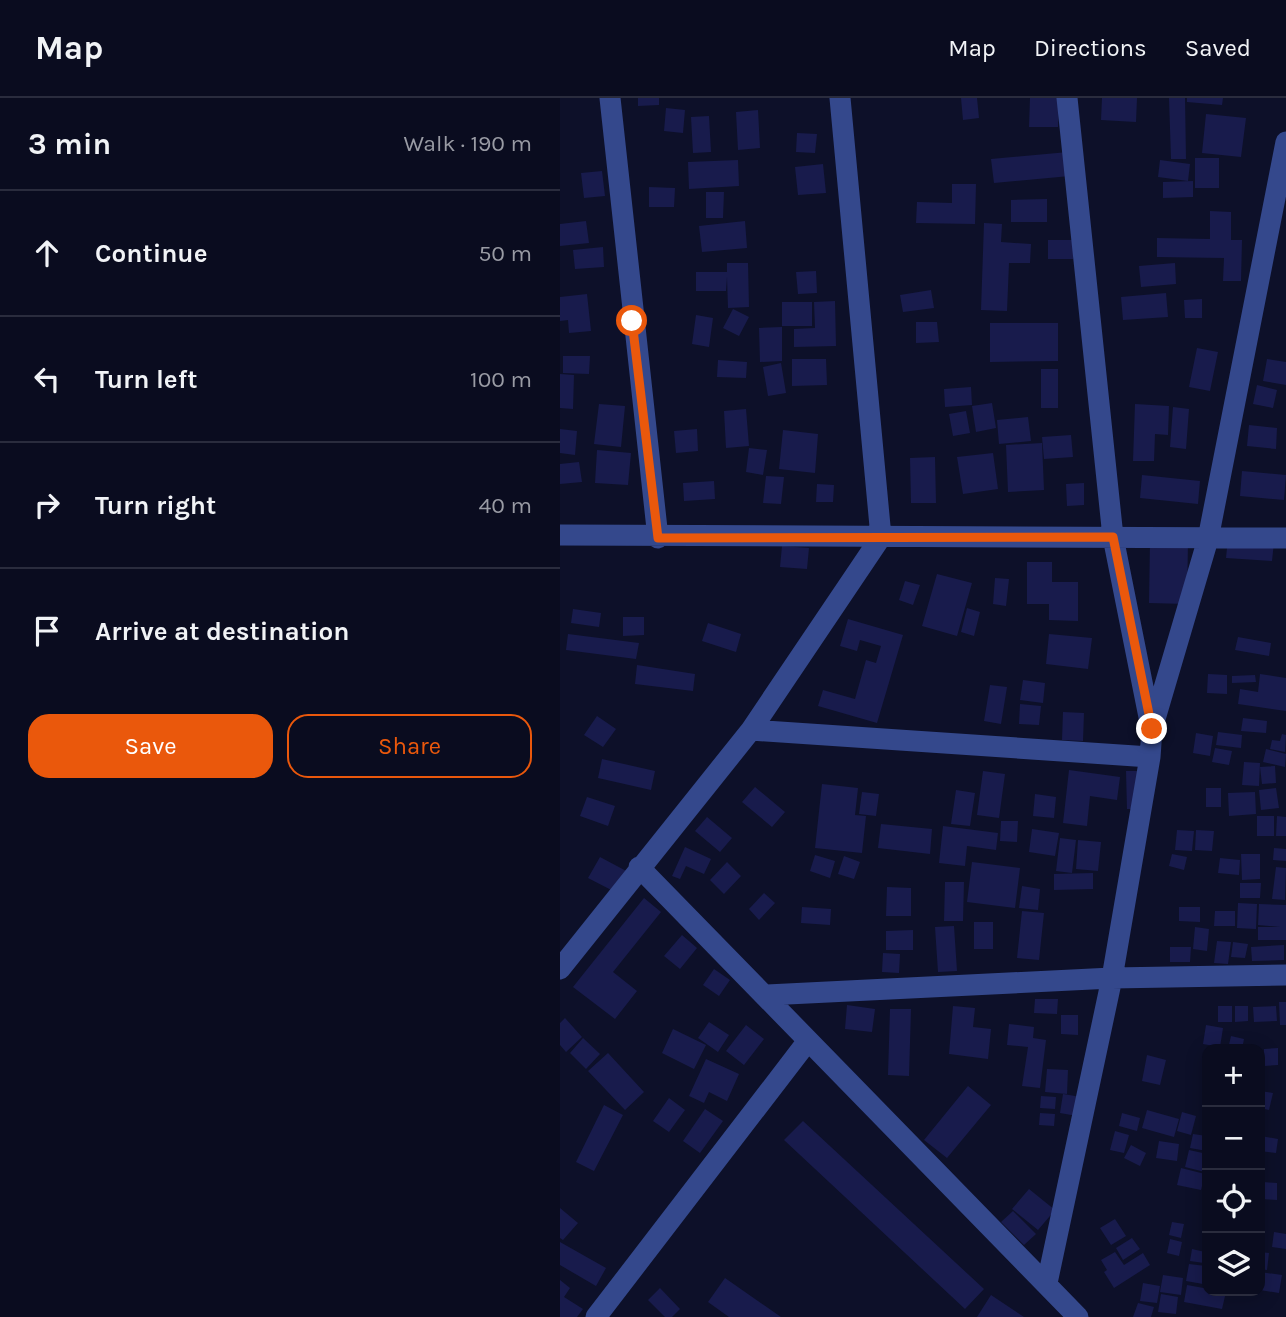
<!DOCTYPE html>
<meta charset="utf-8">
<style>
body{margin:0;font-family:Karla,sans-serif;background:#181a2c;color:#f1f3f6}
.controls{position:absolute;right:21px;bottom:21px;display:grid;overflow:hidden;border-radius:14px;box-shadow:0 4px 18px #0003}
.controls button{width:63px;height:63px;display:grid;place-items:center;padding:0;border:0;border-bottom:2px solid #2a2c3d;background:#0a0c1f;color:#f1f3f6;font:35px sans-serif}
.stop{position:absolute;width:21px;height:21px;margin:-16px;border:5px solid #ea580c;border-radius:50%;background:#fff}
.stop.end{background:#ea580c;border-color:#fff;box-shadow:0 2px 7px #0008}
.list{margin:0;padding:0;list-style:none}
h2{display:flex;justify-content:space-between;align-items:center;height:91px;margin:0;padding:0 28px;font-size:30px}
h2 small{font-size:23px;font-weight:400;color:#999ba4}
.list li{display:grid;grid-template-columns:46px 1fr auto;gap:21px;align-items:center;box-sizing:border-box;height:126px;padding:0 28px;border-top:2px solid #2a2c3d}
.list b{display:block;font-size:26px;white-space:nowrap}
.list em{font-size:23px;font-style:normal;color:#999ba4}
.actions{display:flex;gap:14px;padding:21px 28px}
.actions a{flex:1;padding:16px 0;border:2px solid #ea580c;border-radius:21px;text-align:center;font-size:24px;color:#ea580c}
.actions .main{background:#ea580c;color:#fff}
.icon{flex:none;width:38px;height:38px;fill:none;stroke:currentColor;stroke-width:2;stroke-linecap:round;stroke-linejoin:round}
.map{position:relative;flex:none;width:726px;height:1219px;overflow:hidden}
header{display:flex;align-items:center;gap:42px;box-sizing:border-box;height:98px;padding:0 35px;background:#0a0c1f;border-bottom:2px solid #2a2c3d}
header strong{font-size:33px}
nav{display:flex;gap:38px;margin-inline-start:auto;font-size:24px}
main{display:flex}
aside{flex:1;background:#0a0c1f}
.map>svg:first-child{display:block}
.building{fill:#181b4c}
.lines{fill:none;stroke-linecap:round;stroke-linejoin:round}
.minor{stroke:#34488c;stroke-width:21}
.route{stroke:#ea580c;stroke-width:9}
</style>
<header>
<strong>Map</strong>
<nav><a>Map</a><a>Directions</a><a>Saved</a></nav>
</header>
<main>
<aside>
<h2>3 min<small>Walk · 190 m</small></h2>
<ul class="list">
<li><svg class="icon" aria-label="ahead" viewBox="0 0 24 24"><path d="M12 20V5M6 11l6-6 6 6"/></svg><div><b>Continue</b></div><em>50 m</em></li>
<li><svg class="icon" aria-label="left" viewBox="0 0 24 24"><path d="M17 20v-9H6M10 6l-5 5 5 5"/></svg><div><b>Turn left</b></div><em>100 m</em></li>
<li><svg class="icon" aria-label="right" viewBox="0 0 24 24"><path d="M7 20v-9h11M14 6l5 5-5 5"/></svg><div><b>Turn right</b></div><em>40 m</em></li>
<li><svg class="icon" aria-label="arrive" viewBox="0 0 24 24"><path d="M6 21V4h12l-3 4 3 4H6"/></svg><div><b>Arrive at destination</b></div></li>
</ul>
<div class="actions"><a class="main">Save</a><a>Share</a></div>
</aside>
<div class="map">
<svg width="726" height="1219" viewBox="0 0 726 1219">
<rect width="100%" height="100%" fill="#0d1029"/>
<path class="building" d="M78,0H99V7L78,8Z
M401,0H417L419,20L403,22Z
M470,0H499L498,29H469Z
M542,0H577L576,24L541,22Z
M609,0H625L626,61H611Z
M627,0H663L662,7L627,4Z
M106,10L125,12L123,35L104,33Z
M198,12L200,50L178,52L176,14Z
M646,16L686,20L681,59L642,55Z
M149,18L151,54L133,55L131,19Z
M237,35L257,36L255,55L236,54Z
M508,54L510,78L434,85L431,61Z
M635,60H659V90H635Z
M178,62L179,88L129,91L128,64Z
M600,62L630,66L628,83L598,79Z
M263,66L266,95L238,97L235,69Z
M42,73L45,98L24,100L21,75Z
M633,83V99L603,100V84Z
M392,86H416L415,126L356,125L357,104L392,105Z
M89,89L115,90L114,109H89Z
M146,94H164L163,120H146Z
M487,101V124H451V102Z
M650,113L671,114V142H682L681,183H663L664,160L597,159V140L650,141Z
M26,123L29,145L0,148V126Z
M185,123L187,150L142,154L139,128Z
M424,125L442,126L441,144L471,146L470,165H449L447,213L421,212Z
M488,142H513V161H488Z
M43,149L44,169L15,171L13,152Z
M167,165H188L189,209L168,210L167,179L166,193H136V174H167Z
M615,165L616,186L581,189L579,168Z
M256,173L257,195L238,196L236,174Z
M371,192L374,210L343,214L340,197Z
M606,195L608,219L563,222L561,199Z
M27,196L31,233L9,235L8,222L0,223V199Z
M642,201V220H625L624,202Z
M275,203L276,248L234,249V231L255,230L254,204Z
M222,204H252V228H222Z
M173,211L189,219L179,238L163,230Z
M136,217L153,220L149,249L132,246Z
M356,224H377L379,244L356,245Z
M430,225H498V263L430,264Z
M222,229V263L200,264L199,230Z
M637,250L658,254L650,293L629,289Z
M3,258H30L29,276L3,275Z
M232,261H266L267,287L232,288Z
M707,261L726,264V287L703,283Z
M158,262L187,264L186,280L157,279Z
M221,265L226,295L208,298L203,269Z
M481,271H498V310H481Z
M0,276L14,277L13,311L0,310Z
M697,287L717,292L713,310L693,306Z
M411,289L412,307L385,309L384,291Z
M432,305L436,330L416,334L412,308Z
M39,306L65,308L61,349L34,346Z
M575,306L609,308L608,337L595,336L594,363H573Z
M613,309L629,311L626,351L610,349Z
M186,311L189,348L166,350L164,313Z
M406,313L410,335L393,338L389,316Z
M468,319L471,343L439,346L437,322Z
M689,327L717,330L716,351L687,348Z
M0,331L17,333L15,357L0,355Z
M137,331L138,353L116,355L114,333Z
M223,332L258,336L255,375L219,371Z
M511,337L513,359L484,361L482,339Z
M482,345L484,392L448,394L446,347Z
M189,350L207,352L203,377L186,374Z
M37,352L71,355L68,387L35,385Z
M433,355L438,391L403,396L397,359Z
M375,359L376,405H351L350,360Z
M19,364L22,384L0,386V366Z
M682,373L726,377L724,402L680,398Z
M582,377L640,383L638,406L580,400Z
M206,378L224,379L221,406L203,405Z
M154,383L155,401L124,403L123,385Z
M524,385V407L507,408L506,386Z
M257,386L274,387L273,404H256Z
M668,440L714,444L712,463L666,460Z
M590,443H628L627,506L589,505Z
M222,448L249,450L247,471L220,469Z
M467,464H492V484H518V523L489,522V506H467Z
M377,476L412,485L397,538L362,528Z
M435,480L449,481L446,508L433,506Z
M345,483L360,487L353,507L339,502Z
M407,510L420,514L414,538L401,534Z
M13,511L41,515L39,529L11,525Z
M63,519H84V537L63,538Z
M288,521L343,537L317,625L258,608L263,592L295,601L306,562L316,565L321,548L300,542L297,553L280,548Z
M148,525L181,536L176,554L142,543Z
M8,536L79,545L76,561L6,552Z
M489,536L532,540L528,571L486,566Z
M678,539L711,545L709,558L675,552Z
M77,567L135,576L133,593L75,586Z
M648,576L667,577V596L647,595Z
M700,576L726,580V613L678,606L680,591L698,594Z
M695,577L696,584L672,585V578Z
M463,582L485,585L483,605L460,602Z
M430,587L447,589L441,626L424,623Z
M460,606L481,608L479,627L459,626Z
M503,614L524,615L523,643L502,642Z
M37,618L56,631L43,649L24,637Z
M683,620L707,623L706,635L681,633Z
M658,634L682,637L681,650L656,647Z
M636,635L653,638L650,658L633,655Z
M722,636L726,637L725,654L710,651L712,642L720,643Z
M655,650L672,653L669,667L652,664Z
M706,651L726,656L725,669L703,664Z
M42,661L95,673L91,692L38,680Z
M684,664L700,665L699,688L682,687Z
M715,668L716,685L702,686L700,669Z
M509,672L560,679L557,702L530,698L527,728L503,725Z
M423,673L445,676L439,720L417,717Z
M566,673H580L581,711H567Z
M262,686L298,690L295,717L306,718L302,755L255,750Z
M195,689L225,714L212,729L182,704Z
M646,690H661V709H646Z
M716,690L719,710L701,712L699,692Z
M396,692L415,695L410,728L391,726Z
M302,694L319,696L316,718L299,716Z
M695,694L696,716L669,718L668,695Z
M475,696L496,699L494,720L473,718Z
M27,699L55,708L48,728L20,718Z
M697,718H714V738H697Z
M717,718L726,719V738H716Z
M147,719L172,740L160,754L135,733Z
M441,723H458L457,744L440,743Z
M321,726L372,731L370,756L318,750Z
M383,728L438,735L436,752L407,748L405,768L379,765Z
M472,731L499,735L495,758L469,754Z
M617,732L634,733L632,753L615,752Z
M636,732L654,733L652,753L635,752Z
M500,740L516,742L512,775L496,773Z
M518,742L541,744L538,773L516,771Z
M125,749L151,761L144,776L126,768L120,781L112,778Z
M714,750L726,751V763L713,762Z
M612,756L627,759L624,772L609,768Z
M681,756H700V781L682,782Z
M255,757L275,763L270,780L250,773Z
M284,758L300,764L294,781L278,776Z
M40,759L70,775L59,796L28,780Z
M660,760L680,762L679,777L658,775Z
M167,764L181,778L164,796L150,782Z
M412,764L460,770L455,810L407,804Z
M716,769L726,770L725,802L712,801Z
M533,775V791L494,792V776Z
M385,784H404L403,823H384Z
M680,785H701L700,800H680Z
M462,788L480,791L478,812L459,810Z
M327,789L351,790V818H326Z
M204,795L215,805L199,822L189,811Z
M84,800L101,814L53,874L77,893L55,921L13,889Z
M678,805L697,806L696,831L677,830Z
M699,806L726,807V842H698V829H720L698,827Z
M242,809L271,811L270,827L241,825Z
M619,809H640V824L619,823Z
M462,813L484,815L479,862L457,860Z
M655,813H675V828H654Z
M414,824H433V851H414Z
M394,828L397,873L378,874L375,829Z
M635,829L649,831L647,853L633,851Z
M353,832V852H326V833Z
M122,837L137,850L120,871L104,858Z
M657,843L671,844L668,866L654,865Z
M673,844L688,846L685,860L671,859Z
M724,847V862L692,863L691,849Z
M610,849H631L630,864H610Z
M323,855L340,856L339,875L322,874Z
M154,871L170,882L159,898L143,887Z
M475,901H498L497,916L474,915Z
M719,904H726V927H720Z
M287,907L315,911L312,934L285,931Z
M393,908L415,910L413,929L431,931L428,961L389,956Z
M658,908H672V924H658Z
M675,908H688V923L675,924Z
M716,908L717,923L694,924L693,909Z
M330,911H351L349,978L328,977Z
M501,917H518V937L501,936Z
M5,920L22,939L6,954L0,947V925Z
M149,924L169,937L158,954L138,940Z
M449,926L474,929L473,940L486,942L480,990L462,988L468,949L447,947Z
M186,927L204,941L184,967L166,953Z
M646,927L663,930L660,949L643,946Z
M113,931L146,947L134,971L102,955Z
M671,938L684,941L682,951H668Z
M23,940L40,956L26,971L10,955Z
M718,950V967L704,968V951Z
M48,955L84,994L65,1012L28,973Z
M587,957L606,962L600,987L582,983Z
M146,961L179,976L167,1003L149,994L144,1005L129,998Z
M487,971L508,972L507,996L485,994Z
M408,988L431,1007L387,1060L364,1042Z
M700,993L713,995L709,1012L700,1010Z
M503,996L521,999L517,1018L500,1015Z
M481,998L496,999L495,1011L480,1010Z
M109,1000L125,1012L109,1034L93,1023Z
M44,1007L63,1017L34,1073L16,1064Z
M145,1011L163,1023L140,1055L123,1043Z
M587,1012L619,1021L614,1039L582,1030Z
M622,1014L636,1018L631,1037L617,1033Z
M480,1015L495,1016L494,1028L479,1027Z
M562,1015L580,1020L577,1033L559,1028Z
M243,1023L424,1191L405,1211L224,1042Z
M555,1033L569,1037L564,1055L550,1052Z
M633,1036L647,1038V1053L630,1050Z
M701,1038L718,1041L716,1055L700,1053Z
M599,1043L619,1046L617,1063L596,1060Z
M571,1047L586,1055L580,1068L564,1060Z
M629,1052L647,1056L645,1074L625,1069Z
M621,1070L645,1076L641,1092L617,1087Z
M703,1084L717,1085V1102L702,1101Z
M469,1091L495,1112L478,1132L452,1111Z
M0,1110L18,1125L3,1142L0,1140Z
M453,1113L476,1136L464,1147L441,1124Z
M555,1121L566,1138L551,1147L540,1130Z
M612,1124L624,1126L621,1140L609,1137Z
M714,1134L726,1136V1151L712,1149Z
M572,1140L580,1151L563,1162L556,1150Z
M610,1141L622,1144L619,1158L607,1155Z
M0,1144L46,1170L36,1188L0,1167Z
M632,1151L645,1154L644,1165L630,1163Z
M555,1154L564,1167L583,1155L590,1167L554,1190L544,1174L547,1172L541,1162Z
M700,1154L709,1155L707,1172L700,1171Z
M629,1166L646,1168L643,1186L626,1183Z
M700,1174L722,1177L719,1195L700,1192Z
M603,1177L623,1180L621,1197L600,1194Z
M165,1180L221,1219H169L148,1204Z
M0,1182L10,1190L4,1199L23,1211L17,1219H0Z
M583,1185L600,1188L597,1205L580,1203Z
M627,1187L666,1194L662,1211L624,1204Z
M100,1190L120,1211L112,1219H105L88,1202Z
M601,1196L618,1199L616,1216L598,1214Z
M431,1197L464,1219H417Z
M578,1205L594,1209L591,1219H573Z"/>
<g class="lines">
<path class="minor" d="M50,0L98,440
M507,0L553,439L591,629
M0,437L726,440
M191,632L590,659
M79,769L518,1219
M0,871L191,632L321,439L280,0
M207,897L552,880L726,877
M487,1185L552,880L590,659L592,631L648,441L726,44
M36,1219L247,944"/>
</g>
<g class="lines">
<path class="route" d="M72,223L98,440L553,439L592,631"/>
</g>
</svg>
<div class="controls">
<button>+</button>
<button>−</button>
<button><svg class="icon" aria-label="locate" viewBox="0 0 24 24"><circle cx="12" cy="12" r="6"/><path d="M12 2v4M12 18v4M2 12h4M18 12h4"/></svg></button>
<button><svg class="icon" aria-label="layers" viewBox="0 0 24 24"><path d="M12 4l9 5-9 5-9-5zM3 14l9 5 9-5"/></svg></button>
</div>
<div class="stop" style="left:72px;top:223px"></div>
<div class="stop end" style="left:592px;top:631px"></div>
</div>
</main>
